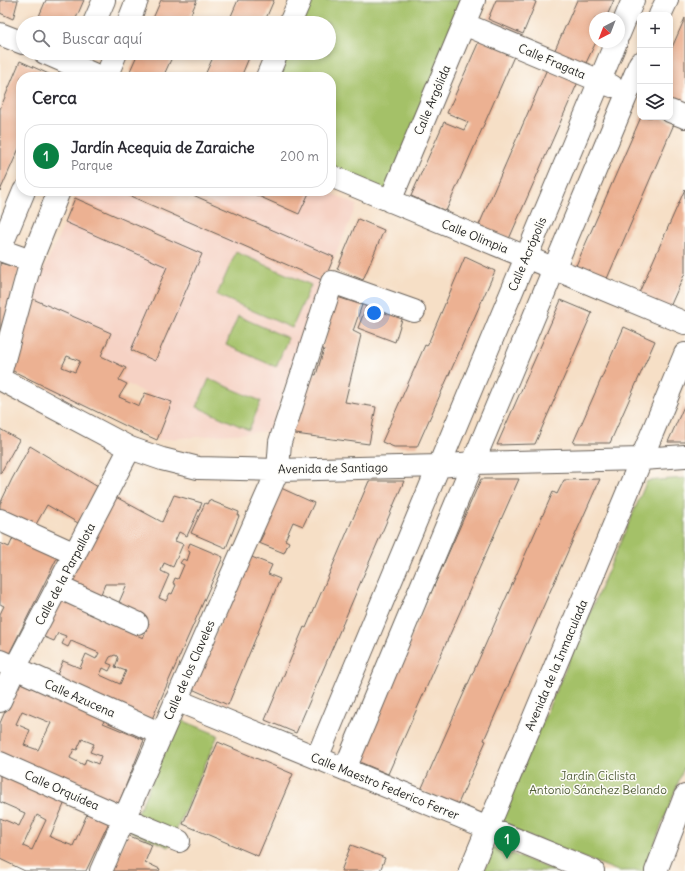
<!DOCTYPE html>
<html lang="es">
<meta charset="utf-8">
<style>
body{margin:0;font-family:Delius,sans-serif;background:#f7f7f7;color:#2b2b33}
.controls{position:absolute;right:12px;top:12px;display:grid;overflow:hidden;border-radius:8px;box-shadow:0 2px 6px #0003}
.controls button{width:36px;height:36px;display:grid;place-items:center;padding:0;border:0;border-bottom:1px solid #e1e1e2;background:#fff;color:#2b2b33;font:20px sans-serif}
.compass{position:absolute;left:589px;top:12px;width:36px;height:36px;border-radius:50%;background:#fff;box-shadow:0 2px 6px #0003;rotate:222deg}
.you{position:absolute;left:374px;top:313px;width:14px;height:14px;margin:-10px;border:3px solid #fff;border-radius:50%;background:#1a73e8;box-shadow:0 0 0 6px #1a73e833}
.badge{display:grid;place-items:center;width:26px;height:26px;border-radius:50%;background:#0b8043;color:#fff;font-size:13px;font-weight:700}
.pin{position:absolute;translate:-50% -33px;filter:drop-shadow(0 1px 2px #0008)}
.pin::after{content:'';position:absolute;top:21px;width:14px;height:12px;background:inherit;clip-path:polygon(0 0,100% 0,50% 100%)}
.list{margin:0;padding:0;list-style:none}
h2{display:flex;justify-content:space-between;align-items:center;height:52px;margin:0;padding:0 16px;font-size:17px}
h2 small{font-size:13px;font-weight:400;color:#7c7c81}
.list li{display:grid;grid-template-columns:26px 1fr auto;gap:12px;align-items:center;box-sizing:border-box;height:64px;margin:0 8px 8px;padding:0 8px;border:1px solid #e1e1e2;border-radius:16px}
.list b{display:block;font-size:15px;white-space:nowrap}
.list p{margin:0;font-size:13px;white-space:nowrap;color:#7c7c81}
.list em{font-size:13px;font-style:normal;color:#7c7c81}
.icon{flex:none;width:22px;height:22px;fill:none;stroke:currentColor;stroke-width:2;stroke-linecap:round;stroke-linejoin:round}
.map{position:relative;flex:none;width:685px;height:871px;overflow:hidden}
.search{position:absolute;background:#fff;box-shadow:0 2px 6px #0003;left:16px;top:16px;width:320px;height:44px;display:flex;align-items:center;gap:10px;box-sizing:border-box;padding:0 14px;border-radius:22px;color:#7c7c81;font-size:15px}
.panel{position:absolute;background:#fff;box-shadow:0 2px 6px #0003;left:16px;top:72px;width:320px;height:124px;border-radius:16px}
.map>svg:first-child{display:block}
.built{fill:#f6d2c4}
.green{fill:#a4c168;stroke:#606e42}
.building{fill:#ecb192;fill-rule:evenodd}
.lines{fill:none;stroke-linecap:round;stroke-linejoin:round}
.minor-casing{stroke:#686058;stroke-width:24}
.minor{stroke:#fff;stroke-width:22}
.labels{text-anchor:middle;dominant-baseline:central;stroke-width:3;stroke-linejoin:round;paint-order:stroke}
.street-label{font-size:12px;fill:#1c1c1c;stroke:#fdfcf7}
.park-label{font-size:12px;fill:#525e3a;stroke:#fdfcf7}
</style>
<div class="map">
<svg width="685" height="871" viewBox="0 0 685 871">
<rect width="100%" height="100%" fill="#fdfcf7"/>
<filter id="ink" filterUnits="userSpaceOnUse"><feTurbulence type="fractalNoise" baseFrequency=".025" numOctaves="2"/><feDisplacementMap in="SourceGraphic" scale="8" xChannelSelector="R" yChannelSelector="G"/><feConvolveMatrix kernelMatrix="1 2 1 2 8 2 1 2 1" color-interpolation-filters="sRGB"/></filter>
<filter id="wash" filterUnits="userSpaceOnUse"><feTurbulence type="fractalNoise" baseFrequency=".012" numOctaves="4" result="noise"/><feDisplacementMap in="SourceGraphic" scale="16" xChannelSelector="R" yChannelSelector="G"/><feGaussianBlur stdDeviation="0.9" result="paint"/><feColorMatrix in="noise" values="0 0 0 0 0 0 0 0 0 0 0 0 0 0 0 0 0 1.4 0 .05"/><feComposite in="paint" operator="in"/></filter>
<g filter="url(#wash)">
<rect width="100%" height="100%" fill="#f6dfc6"/>
<path class="built" d="M79,191H327L357,205L323,284L319,283L270,431L157,440L172,402L145,393L119,380L126,368L101,356L111,333L31,298Z"/>
<path class="green" d="M300,0H474L390,201L331,176V77H267L277,53H329V23H290Z
M236,252L311,285L292,328L217,295Z
M238,316L288,338L276,367L226,345Z
M209,379L261,401L249,430L197,407Z
M685,478V765L644,871H618L498,824L647,481Z
M179,719L218,735L169,847L130,831Z
M494,847L556,871H484Z"/>
<g id="blocks">
<path class="building" d="M0,0H18L13,19L0,13Z
M46,0H84L74,23H36Z
M161,0H197L187,23H151Z
M238,0H274L264,23H228Z
M496,0H532L536,2L523,34L488,19Z
M577,0H614L606,18H595L596,42L585,65L554,52Z
M685,18V103L683,108L670,103V52Z
M480,39L515,54L446,211L411,196L444,122L464,130L468,122L447,113Z
M138,53H174L163,77H143L130,71Z
M215,53H251L241,77H204Z
M20,61L51,75L50,77H21V144L0,191V109Z
M547,69L578,82L509,239L479,225Z
M641,117H659L674,124L606,281L575,268Z
M685,189V273L669,309L638,295Z
M119,191H184L334,257L324,281Z
M247,191H310L299,214Z
M75,198L202,254L155,361L131,350L167,267L65,222Z
M358,219L384,230L363,280L337,269Z
M465,257L495,271L417,447H394L382,442L425,345L427,346Z
M0,263L19,268L0,337Z
M331,295L362,305L353,331L361,335L345,402L376,407L369,444L288,433L306,373L316,375L324,349H322L330,319Z
M26,296L111,333L101,356L126,368L119,380L127,384L119,397L139,406L145,393L172,402L157,440L128,427L7,368ZM67,356L80,361L75,372L62,367Z
M561,300L592,313L535,444L497,445Z
M368,302L403,316L395,342L358,328Z
M624,327L655,341L610,443H573Z
M685,404V442H668Z
M0,429L19,440L0,474Z
M30,446L98,487L78,523L47,505L35,526L0,511V504L12,479Z
M481,479H519L388,774L357,761Z
M600,479L484,740L486,741L457,806L421,790L553,492L557,494L564,480Z
M369,481H404L296,733L265,720L304,627L306,628Z
M281,488L314,503L303,526L293,522L285,540L289,542L284,553L259,543L264,533L260,531Z
M174,495L202,503L187,536L179,532L175,541L183,544L173,567L164,563L161,571L169,575L159,598L166,601L170,593L172,594L176,585L173,583L175,578L178,579L184,565L180,563L183,559L187,561L190,552L187,550L190,543L223,557L152,719L54,682L63,661L80,668L86,654L96,659L99,653L71,641L68,647L62,644L66,636L58,633L54,641L42,636L59,599L143,638L149,623L117,607L127,584H105L99,599L67,584L114,496L162,522ZM115,655L117,656L118,659L115,667L126,671L120,684L100,675L103,668L109,671L112,665L107,663L110,657Z
M209,500L239,512L238,516H239L226,548L191,533L205,503L207,504Z
M14,536L57,558L8,656L0,652V614L4,606L0,604V543L9,547Z
M249,556L272,565L268,574L280,579L228,705L192,689Z
M18,682L105,719L103,723L144,740L118,805L0,756V723ZM22,711L51,723L38,750L24,745L30,730L16,724ZM82,739L94,744L90,752L101,756L98,764L86,759L84,765L70,758L74,749L77,750Z
M218,742L293,774L258,856L183,824Z
M0,775L65,802L50,837L73,846L88,812L109,822L86,871H25L0,859V818L19,826L25,813L0,802ZM37,815L46,820L32,850L23,846Z
M127,835L152,845L145,862L160,869L159,871H113Z
M351,845L385,858L380,871H341Z"/>
</g>
</g>
<g filter="url(#ink)">
<use href="#blocks" fill-opacity="0" stroke="#686058" stroke-width="1"/>
<g class="lines">
<g class="minor-casing">
<path id="minor" d="M660,15L667,0
M94,23L104,0
M128,23L137,0
M290,23L300,0
M464,24L612,86
M0,34L23,43
M619,34L633,0
M45,53L100,77
M106,77L116,53
M267,77L277,53
M670,111L685,117
M331,176L685,323
M390,201L474,0
M0,249L24,191
M0,250L31,261L0,374
M31,261L59,191
M0,379L130,448L162,459L198,468L278,470L439,466L473,463L642,459L685,456
M0,520L75,554
M58,587L137,623
M0,661L161,734
M176,700L593,871
M0,701L15,668L130,448
M317,758L616,42
M0,763L124,818L179,841
M345,769L640,63
M101,871L278,470L280,442L332,282L414,311
M470,871L685,354
M656,871L685,796"/>
</g>
<use href="#minor" class="minor"/>
</g>
</g>
<g class="labels">
<g class="street-label">
<text transform="translate(552 61) rotate(23)">Calle Fragata</text>
<text transform="translate(432 100) rotate(-67)">Calle Argólida</text>
<text transform="translate(475 236) rotate(22)">Calle Olimpia</text>
<text transform="translate(527 254) rotate(-67)">Calle Acrópolis</text>
<text transform="translate(333 468) rotate(-1)">Avenida de Santiago</text>
<text transform="translate(65 574) rotate(-62)">Calle de la Parpallota</text>
<text transform="translate(556 665) rotate(-67)">Avenida de la Inmaculada</text>
<text transform="translate(189 670) rotate(-66)">Calle de los Claveles</text>
<text transform="translate(80 698) rotate(24)">Calle Azucena</text>
<text transform="translate(385 786) rotate(22)">Calle Maestro Federico Ferrer</text>
<text transform="translate(62 790) rotate(24)">Calle Orquídea</text>
</g>
<g class="park-label">
<text x="598" y="775">Jardín Ciclista<tspan x="598" dy="14">Antonio Sánchez Belando</tspan></text>
</g>
</g>
</svg>
<div class="controls">
<button>+</button>
<button>−</button>
<button><svg class="icon" aria-label="layers" viewBox="0 0 24 24"><path d="M12 4l9 5-9 5-9-5zM3 14l9 5 9-5"/></svg></button>
</div>
<svg class="compass" viewBox="-18 -18 36 36"><path d="M0-13l5 13h-10z" fill="#e53935"/><path d="M0 13l5-13h-10z" fill="#7c7c81"/></svg>
<div class="you"></div>
<div class="pin badge" style="left:507px;top:859px">1</div>
<div class="search"><svg class="icon" aria-label="search" viewBox="0 0 24 24"><circle cx="10" cy="10" r="6"/><path d="M15 15l6 6"/></svg>Buscar aquí</div>
<section class="panel">
<h2>Cerca<small></small></h2>
<ul class="list">
<li><span class="badge">1</span><div><b>Jardín Acequia de Zaraiche</b><p>Parque</p></div><em>200 m</em></li>
</ul>
</section>
</div>
